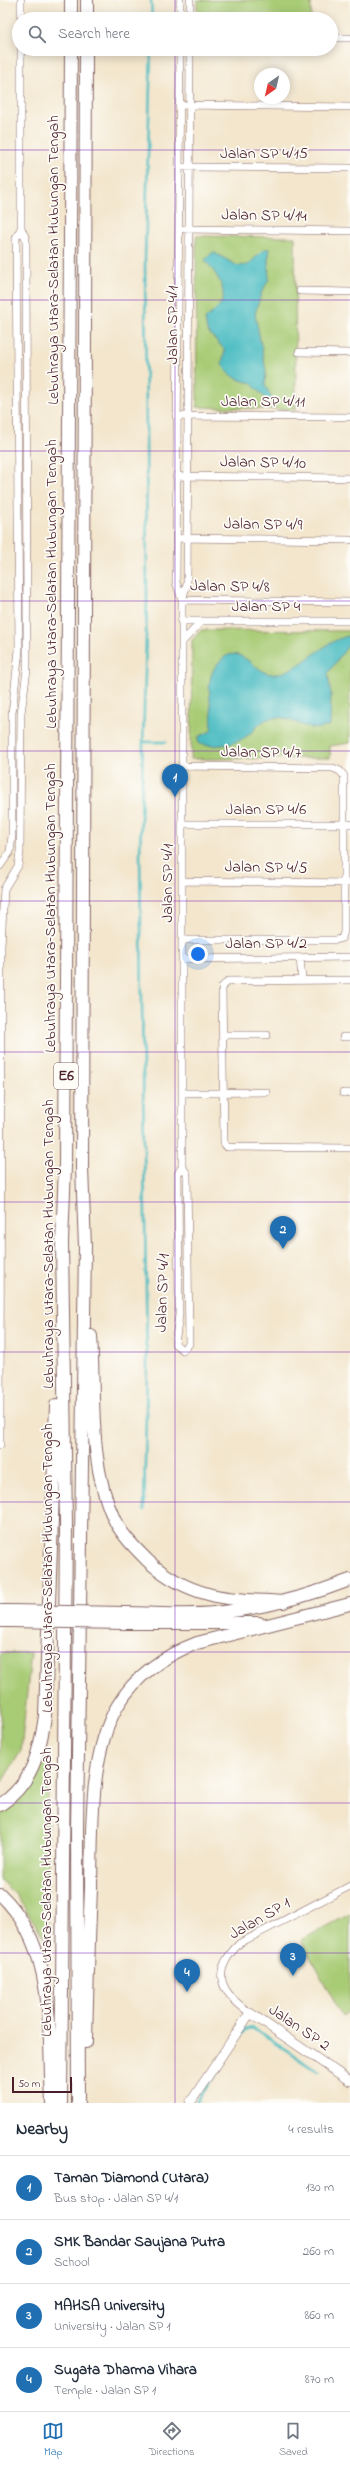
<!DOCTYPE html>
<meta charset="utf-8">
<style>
body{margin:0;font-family:"Indie Flower",sans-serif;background:#f2f2f3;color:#1f2937}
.compass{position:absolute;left:254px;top:68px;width:36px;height:36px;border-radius:50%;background:#fff;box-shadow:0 2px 10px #0003;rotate:214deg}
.scale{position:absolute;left:12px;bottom:10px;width:60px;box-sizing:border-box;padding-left:4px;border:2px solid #4a1f2b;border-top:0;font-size:11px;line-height:14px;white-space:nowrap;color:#4a1f2b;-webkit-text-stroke:3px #fdfcf7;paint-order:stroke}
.you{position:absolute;left:198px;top:954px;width:14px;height:14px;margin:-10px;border:3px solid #fff;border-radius:50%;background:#1a73e8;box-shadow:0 0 0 6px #1a73e833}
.badge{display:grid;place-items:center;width:26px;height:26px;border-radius:50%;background:#1f6fb2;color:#fff;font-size:13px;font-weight:700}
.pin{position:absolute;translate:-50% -33px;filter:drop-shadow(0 1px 2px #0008)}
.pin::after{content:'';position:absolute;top:21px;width:14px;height:12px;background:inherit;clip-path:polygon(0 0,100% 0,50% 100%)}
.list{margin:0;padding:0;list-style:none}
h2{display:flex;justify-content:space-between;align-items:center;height:52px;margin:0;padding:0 16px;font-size:17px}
h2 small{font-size:13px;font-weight:400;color:#747a83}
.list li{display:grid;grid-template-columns:26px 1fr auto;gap:12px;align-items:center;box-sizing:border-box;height:64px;padding:0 16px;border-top:1px solid #e0e1e3}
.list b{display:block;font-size:15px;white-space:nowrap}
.list p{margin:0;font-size:13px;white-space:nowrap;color:#747a83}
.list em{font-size:13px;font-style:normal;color:#747a83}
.icon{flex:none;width:22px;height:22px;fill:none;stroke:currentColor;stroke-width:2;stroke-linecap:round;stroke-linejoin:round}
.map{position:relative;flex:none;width:350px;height:2103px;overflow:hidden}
.search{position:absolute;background:#fff;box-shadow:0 2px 10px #0003;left:12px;right:12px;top:12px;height:44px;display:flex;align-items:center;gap:10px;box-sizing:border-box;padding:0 14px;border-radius:22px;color:#747a83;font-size:15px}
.sheet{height:308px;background:#fff}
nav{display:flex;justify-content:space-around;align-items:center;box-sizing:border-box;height:56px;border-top:1px solid #e0e1e3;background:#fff;font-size:11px;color:#747a83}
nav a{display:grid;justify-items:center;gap:2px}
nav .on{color:#1f6fb2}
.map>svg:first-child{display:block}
.green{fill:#a8cb75;stroke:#797550}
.water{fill:#4ebdc3;stroke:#4c6e77}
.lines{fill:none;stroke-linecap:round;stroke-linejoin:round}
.stream{stroke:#4ebdc3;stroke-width:2.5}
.street-casing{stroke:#856564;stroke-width:8}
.secondary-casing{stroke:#856564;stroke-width:10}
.highway-casing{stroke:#856564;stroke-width:14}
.street{stroke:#fff;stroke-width:7}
.secondary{stroke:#fff;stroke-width:9}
.highway{stroke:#fff;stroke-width:12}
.highway-bridge-casing{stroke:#856564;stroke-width:14;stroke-linecap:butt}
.highway-bridge{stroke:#fff;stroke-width:12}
.grid{fill:none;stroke:#7b2cbf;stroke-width:1;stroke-opacity:0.55}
.labels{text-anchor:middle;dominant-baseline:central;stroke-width:3.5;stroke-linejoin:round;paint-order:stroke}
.shield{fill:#fdfcf7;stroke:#806168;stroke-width:1}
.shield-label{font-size:15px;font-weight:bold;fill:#4a1f2b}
.street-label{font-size:16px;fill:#4a1f2b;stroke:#fdfcf7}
</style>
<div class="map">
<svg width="350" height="2103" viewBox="0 0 350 2103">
<rect width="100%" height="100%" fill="#fdfcf7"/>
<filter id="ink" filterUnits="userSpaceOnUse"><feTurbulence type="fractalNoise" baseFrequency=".025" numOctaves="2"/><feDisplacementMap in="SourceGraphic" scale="8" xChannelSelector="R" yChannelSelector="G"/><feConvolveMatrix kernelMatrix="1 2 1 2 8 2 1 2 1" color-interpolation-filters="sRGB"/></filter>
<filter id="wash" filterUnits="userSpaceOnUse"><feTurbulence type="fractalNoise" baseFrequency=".012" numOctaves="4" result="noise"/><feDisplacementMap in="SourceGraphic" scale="16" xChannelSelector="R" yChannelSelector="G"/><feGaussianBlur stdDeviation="0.9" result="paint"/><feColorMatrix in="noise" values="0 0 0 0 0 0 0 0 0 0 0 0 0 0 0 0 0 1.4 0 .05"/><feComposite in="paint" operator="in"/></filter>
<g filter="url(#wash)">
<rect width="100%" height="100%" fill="#f3e6cd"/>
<path class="green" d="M197,0H311V19H197Z
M196,236L295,237L296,410L197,407Z
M201,630L350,631V743L330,746V758L191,759L192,640Z
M0,1653H31L21,1751L0,1785Z
M48,1750V1943L15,1894L0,1880V1816C26,1792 33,1781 48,1750Z
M350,1914V2011L342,2016L301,1940Z"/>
<path class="water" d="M264,249H270L268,260L269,279L261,294L255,314L266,371L265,385L271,397V404L251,383L240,380L229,374L222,364L225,350L207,331L205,319C209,315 216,311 219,306C231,292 214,271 205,260L213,252L238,266L248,265Z
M347,636L350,638V643L328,673L331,695L330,725C305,737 293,713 271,718C261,720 255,730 247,736C234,746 214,747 199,744L198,737L211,731C215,707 200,681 220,661C241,639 256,678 277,674C304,668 321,643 347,636Z"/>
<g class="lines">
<path class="stream" d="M151,0L152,19
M143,742H166
M144,1510L147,1365L140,854L147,600L145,258L151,49
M196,2103L245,2029L252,2027L319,2072"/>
</g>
</g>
<g filter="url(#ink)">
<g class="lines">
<g class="street-casing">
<path id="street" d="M21,19V0
M180,19V0
M190,19V0
M331,38H350
M180,49L176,582L182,600V1166L178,1174L179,1315L175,1344L183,1350L189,1344L187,1174L182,1166
M179,105L350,107
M184,167L350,168
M184,229L350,231
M300,291L350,292
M299,352L350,353
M176,416L350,417
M176,476L350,478
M176,538L350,540
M182,600L187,584L190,49
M182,600L350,602
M181,621H350
M182,642L202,621
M182,766L333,768L340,771L344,776V932L342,938L336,940H182
M182,824H350
M0,866L10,852L12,836V713L19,650L16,238L21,228
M182,881L350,883
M300,958L302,980
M182,959L350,957
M350,980L228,981L222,987L224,1143L227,1147L350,1148
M222,1035H267
M343,1037H350
M182,1093L266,1092
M343,1093H350
M0,1445L1,946L4,889L18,866L20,852L21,713L27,670L26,239L21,228V49
M250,2013C219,1991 210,1972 240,1943L350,1886"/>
</g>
<g class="secondary-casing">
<path id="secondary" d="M190,2103L250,2013L350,2081"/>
</g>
<g class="highway-casing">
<path id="highway" d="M71,19V0
M87,19V0
M91,1336C95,1395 88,1464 114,1519C121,1534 136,1549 148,1561C166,1577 185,1588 208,1594C233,1601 259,1600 284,1602
M0,1611H10
M125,1613C154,1613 185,1616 214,1613C261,1609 306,1597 350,1580
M0,1621H10
M126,1623H259
M0,1805C32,1784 40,1752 45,1716L56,1405
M0,1894C57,1948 48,2031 52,2103
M86,2042C87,1990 89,1939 91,1888C92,1832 89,1753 118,1705C137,1674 165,1655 197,1643L350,1604
M61,2103L66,1525L62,1242L65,1167L71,49
M78,2103L77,1828L85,1247L82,1168L86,49"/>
</g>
<use href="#street" class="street"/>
<use href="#secondary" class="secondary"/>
<use href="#highway" class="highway"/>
<g class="highway-bridge-casing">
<path id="highway-bridge" d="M10,1611L125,1613
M10,1621L126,1623"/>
</g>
<use href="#highway-bridge" class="highway-bridge"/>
</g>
</g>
<path class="grid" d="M175,0V19M175,49V2103M0,150H350M0,300H350M0,451H350M0,601H350M0,751H350M0,901H350M0,1052H350M0,1202H350M0,1352H350M0,1502H350M0,1652H350M0,1803H350M0,1953H350"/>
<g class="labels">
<rect class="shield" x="54" y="1063" width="24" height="26" rx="3"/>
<g class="shield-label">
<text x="66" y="1076">E6</text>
</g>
<g class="street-label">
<text x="264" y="154">Jalan SP 4/15</text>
<text transform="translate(264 216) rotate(1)">Jalan SP 4/14</text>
<text transform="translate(54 260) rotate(-90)">Lebuhraya Utara–Selatan Hubungan Tengah</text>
<text transform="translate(173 325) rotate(-90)">Jalan SP 4/1</text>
<text x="263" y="402">Jalan SP 4/11</text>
<text transform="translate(263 463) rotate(1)">Jalan SP 4/10</text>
<text transform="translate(263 525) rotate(1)">Jalan SP 4/9</text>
<text transform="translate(52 584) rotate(-90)">Lebuhraya Utara–Selatan Hubungan Tengah</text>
<text transform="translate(230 587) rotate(1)">Jalan SP 4/8</text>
<text x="266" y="607">Jalan SP 4</text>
<text transform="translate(261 753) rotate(1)">Jalan SP 4/7</text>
<text x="266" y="810">Jalan SP 4/6</text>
<text transform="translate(266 868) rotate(1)">Jalan SP 4/5</text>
<text transform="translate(168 883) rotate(-90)">Jalan SP 4/1</text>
<text transform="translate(51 908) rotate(-90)">Lebuhraya Utara–Selatan Hubungan Tengah</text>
<text x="266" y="944">Jalan SP 4/2</text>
<text transform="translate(49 1244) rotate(-90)">Lebuhraya Utara–Selatan Hubungan Tengah</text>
<text transform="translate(163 1293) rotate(-88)">Jalan SP 4/1</text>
<text transform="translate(48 1568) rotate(-90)">Lebuhraya Utara–Selatan Hubungan Tengah</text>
<text transform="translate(47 1892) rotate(-90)">Lebuhraya Utara–Selatan Hubungan Tengah</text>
<text transform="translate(260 1919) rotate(-30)">Jalan SP 1</text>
<text transform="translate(299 2028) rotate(34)">Jalan SP 2</text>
</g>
</g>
</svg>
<svg class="compass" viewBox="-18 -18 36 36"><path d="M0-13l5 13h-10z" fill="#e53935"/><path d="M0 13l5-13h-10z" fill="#747a83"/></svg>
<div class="scale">50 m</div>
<div class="you"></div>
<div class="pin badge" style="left:175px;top:797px">1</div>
<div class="pin badge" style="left:283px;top:1249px">2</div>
<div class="pin badge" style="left:293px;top:1976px">3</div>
<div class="pin badge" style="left:187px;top:1992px">4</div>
<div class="search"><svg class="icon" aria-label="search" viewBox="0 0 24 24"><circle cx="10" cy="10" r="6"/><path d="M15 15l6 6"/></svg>Search here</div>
</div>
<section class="sheet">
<h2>Nearby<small>4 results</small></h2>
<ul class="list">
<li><span class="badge">1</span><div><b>Taman Diamond (Utara)</b><p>Bus stop · Jalan SP 4/1</p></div><em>130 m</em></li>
<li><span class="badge">2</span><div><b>SMK Bandar Saujana Putra</b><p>School</p></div><em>260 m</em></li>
<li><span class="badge">3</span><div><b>MAHSA University</b><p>University · Jalan SP 1</p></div><em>860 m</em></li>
<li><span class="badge">4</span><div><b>Sugata Dharma Vihara</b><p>Temple · Jalan SP 1</p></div><em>870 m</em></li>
</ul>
</section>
<nav>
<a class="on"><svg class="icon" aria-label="map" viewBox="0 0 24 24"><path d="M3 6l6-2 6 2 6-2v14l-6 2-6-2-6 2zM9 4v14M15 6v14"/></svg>Map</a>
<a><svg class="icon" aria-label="directions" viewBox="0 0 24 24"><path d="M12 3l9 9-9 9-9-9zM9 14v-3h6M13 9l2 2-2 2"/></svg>Directions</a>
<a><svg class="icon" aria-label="saved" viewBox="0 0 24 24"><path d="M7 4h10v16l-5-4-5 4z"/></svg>Saved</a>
</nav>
